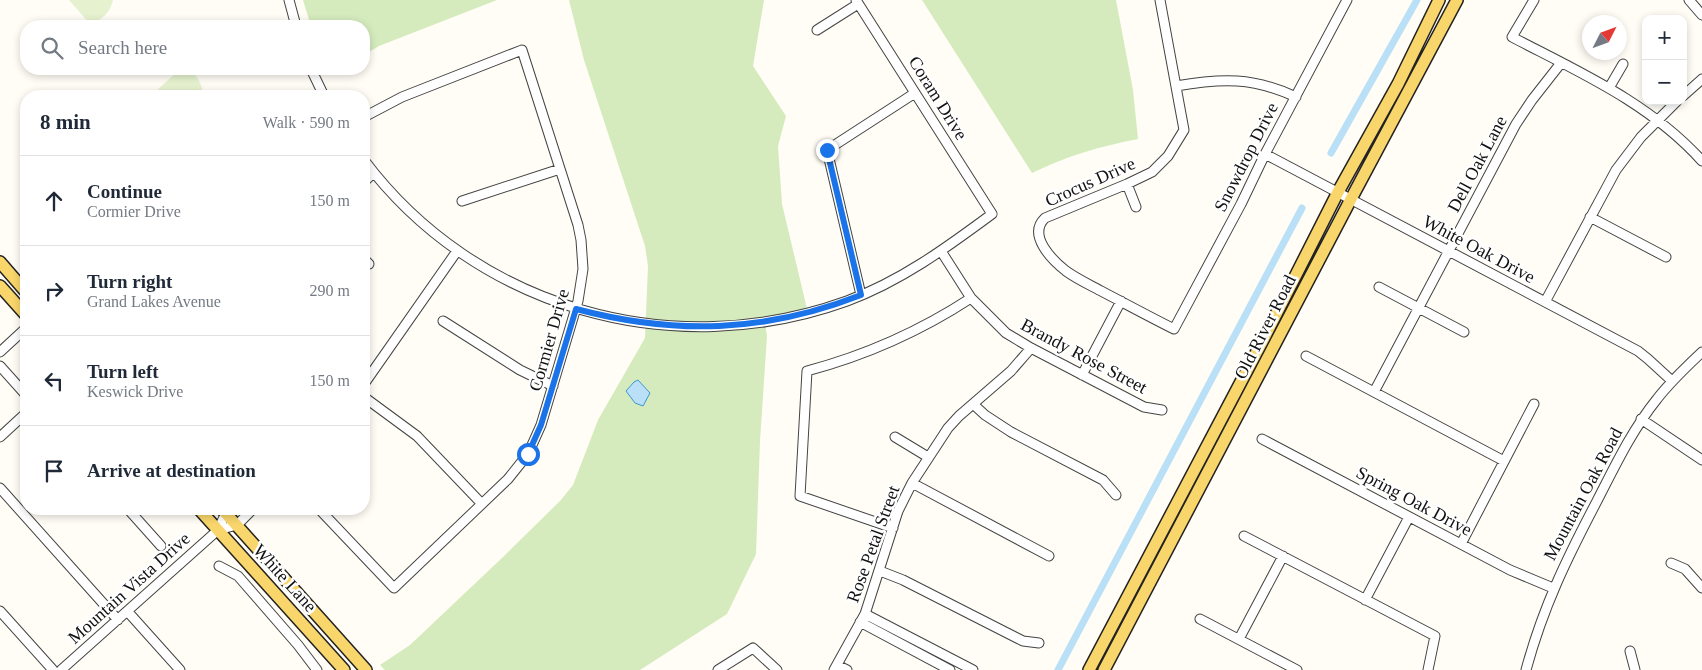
<!DOCTYPE html>
<meta charset="utf-8">
<style>
body{margin:0;font-family:Georgia,serif;background:#f6f6f7;color:#1f2937}
.controls{position:absolute;right:15px;top:15px;display:grid;overflow:hidden;border-radius:10px;box-shadow:0 2px 8px #0003}
.controls button{width:45px;height:45px;display:grid;place-items:center;padding:0;border:0;border-bottom:1px solid #e0e1e3;background:#fff;color:#1f2937;font:25px sans-serif}
.compass{position:absolute;left:1582px;top:15px;width:45px;height:45px;border-radius:50%;background:#fff;box-shadow:0 2px 8px #0003;rotate:48deg}
.stop{position:absolute;width:15px;height:15px;margin:-11px;border:4px solid #1a73e8;border-radius:50%;background:#fff}
.stop.end{background:#1a73e8;border-color:#fff;box-shadow:0 1px 5px #0008}
.list{margin:0;padding:0;list-style:none}
h2{display:flex;justify-content:space-between;align-items:center;height:65px;margin:0;padding:0 20px;font-size:21px}
h2 small{font-size:16px;font-weight:400;color:#747a83}
.list li{display:grid;grid-template-columns:32px 1fr auto;gap:15px;align-items:center;box-sizing:border-box;height:90px;padding:0 20px;border-top:1px solid #e0e1e3}
.list b{display:block;font-size:19px;white-space:nowrap}
.list p{margin:0;font-size:16px;white-space:nowrap;color:#747a83}
.list em{font-size:16px;font-style:normal;color:#747a83}
.icon{flex:none;width:28px;height:28px;fill:none;stroke:currentColor;stroke-width:2;stroke-linecap:round;stroke-linejoin:round}
.map{position:relative;flex:none;width:1702px;height:670px;overflow:hidden}
.search{position:absolute;background:#fff;box-shadow:0 2px 8px #0003;left:20px;top:20px;width:350px;height:55px;display:flex;align-items:center;gap:12px;box-sizing:border-box;padding:0 18px;border-radius:20px;color:#747a83;font-size:19px}
.panel{position:absolute;background:#fff;box-shadow:0 2px 8px #0003;left:20px;top:90px;width:350px;height:425px;border-radius:20px}
.map>svg:first-child{display:block}
.green{fill:#d5ebbd}
.pitch{fill:#e6f2cf}
.water{fill:#b9e0f7;stroke:#3f96cf}
.lines{fill:none;stroke-linecap:round;stroke-linejoin:round}
.canal{stroke:#b9e0f7;stroke-width:7}
.minor-casing{stroke:#444;stroke-width:11}
.major-casing{stroke:#222;stroke-width:14}
.minor{stroke:#fff;stroke-width:9}
.major{stroke:#f9d66b;stroke-width:11}
.route{stroke:#1a73e8;stroke-width:6}
.labels{text-anchor:middle;dominant-baseline:central;stroke-width:5;stroke-linejoin:round;paint-order:stroke}
.street-label{font-size:18px;fill:#111;stroke:#fff}
</style>
<div class="map">
<svg width="1702" height="670" viewBox="0 0 1702 670">
<rect width="100%" height="100%" fill="#fffdf5"/>
<path class="green" d="M303,0H497L379,46L364,55V26H311Z
M569,0H764L753,66L786,116L778,146L782,204L808,313L765,323L767,336L760,441L756,554L727,614L640,670H385L380,665L410,645L503,557L560,501L573,485L598,420L645,338L648,266L645,246L584,60Z
M922,0H1116L1133,90L1138,139C1101,146 1067,156 1032,173Z"/>
<path class="pitch" d="M69,0H113C110,13 102,20 90,24Z
M180,69H189C198,76 202,84 203,96H156L153,94Z"/>
<path class="water" d="M638,380L650,393L643,406L635,403L626,391L634,382Z"/>
<g class="lines">
<path class="canal" d="M1331,153L1417,0
M1058,670L1302,208"/>
<g class="minor-casing">
<path id="minor" d="M289,0L296,26
M1160,0L1184,130L1168,156L1152,172L1127,184L1045,218C1027,235 1052,260 1066,271C1077,279 1090,285 1103,292C1126,304 1150,317 1174,329L1241,204L1265,154L1347,0
M1534,0L1512,37C1579,72 1650,103 1702,161
M1689,0L1702,15
M817,30L858,4
M311,69L324,96
M1176,86C1222,78 1253,77 1296,97
M1609,88L1623,64
M1683,96L1702,79
M1265,154L1638,351L1648,359L1672,381
M364,160C476,309 673,364 847,301C901,281 946,248 992,214L856,0
M364,182L373,173
M1127,184L1136,207
M462,201L560,169
M1590,217L1666,257
M941,251L971,298L1006,333L1031,348L1144,407L1162,410
M364,259L369,264
M1379,287L1464,332
M861,295L827,150L915,93
M1545,302L1616,170L1641,137L1677,101
M443,321L520,370L553,386
M0,352L26,328
M1306,356L1504,461
M0,366L26,395
M1082,375L1121,301
M364,384L457,251
M1374,392L1516,124L1532,100L1561,63
M364,397L417,436L482,504
M973,404L985,415L1011,432L1103,480L1116,495
M1641,419L1702,460
M0,437L26,413
M895,437L928,457
M1262,439L1510,570L1553,588
M912,483L1049,556
M0,488L118,620
M128,509L161,546
M319,509L394,588L508,479L528,454L541,425L578,301L583,269L581,240L578,225L522,50L402,97L364,117
M893,528L800,496L807,371C867,355 919,332 971,298
M218,530L226,513L231,509
M1244,536L1435,636L1428,670
M1461,544L1534,404
M1671,563L1685,569L1702,588
M219,566L238,576L298,645L317,670
M880,571L903,580L1023,641L1039,643
M1365,600L1409,517
M0,611L53,670
M128,612L180,670
M865,614L973,670
M1200,619L1297,670
M860,622L950,670
M1239,639L1283,556
M1630,651L1635,670
M837,665L847,670
M61,670L218,530L237,525L253,509
M718,670L753,648L777,670
M834,670L865,614L898,511L912,483L948,428L959,416L1011,371L1031,348
M1526,670C1543,607 1567,558 1597,501C1615,466 1632,430 1657,399C1670,382 1686,367 1702,352"/>
</g>
<g class="major-casing">
<path id="major" d="M0,262L26,292
M0,286L26,315
M199,509L344,670
M222,509L366,670
M1089,670L1263,340L1338,192L1398,84L1439,0
M1104,670L1351,199L1457,0"/>
</g>
<use href="#minor" class="minor"/>
<use href="#major" class="major"/>
</g>
<g class="lines">
<path class="route" d="M528,454L541,425L576,309C675,335 764,333 861,295L827,150"/>
</g>
<g class="labels">
<g class="street-label">
<text transform="translate(938 98) rotate(58)">Coram Drive</text>
<text transform="translate(1246 157) rotate(-63)">Snowdrop Drive</text>
<text transform="translate(1477 164) rotate(-62)">Dell Oak Lane</text>
<text transform="translate(1090 182) rotate(-24)">Crocus Drive</text>
<text transform="translate(1479 249) rotate(28)">White Oak Drive</text>
<text transform="translate(1265 327) rotate(-63)">Old River Road</text>
<text transform="translate(549 340) rotate(-74)">Cormier Drive</text>
<text transform="translate(1084 356) rotate(28)">Brandy Rose Street</text>
<text transform="translate(1583 494) rotate(-62)">Mountain Oak Road</text>
<text transform="translate(1414 501) rotate(28)">Spring Oak Drive</text>
<text transform="translate(873 544) rotate(-70)">Rose Petal Street</text>
<text transform="translate(285 578) rotate(48)">White Lane</text>
<text transform="translate(129 588) rotate(-42)">Mountain Vista Drive</text>
</g>
</g>
</svg>
<div class="controls">
<button>+</button>
<button>−</button>
</div>
<svg class="compass" viewBox="-18 -18 36 36"><path d="M0-13l5 13h-10z" fill="#e53935"/><path d="M0 13l5-13h-10z" fill="#747a83"/></svg>
<div class="stop" style="left:528px;top:454px"></div>
<div class="stop end" style="left:827px;top:150px"></div>
<div class="search"><svg class="icon" aria-label="search" viewBox="0 0 24 24"><circle cx="10" cy="10" r="6"/><path d="M15 15l6 6"/></svg>Search here</div>
<section class="panel">
<h2>8 min<small>Walk · 590 m</small></h2>
<ul class="list">
<li><svg class="icon" aria-label="ahead" viewBox="0 0 24 24"><path d="M12 20V5M6 11l6-6 6 6"/></svg><div><b>Continue</b><p>Cormier Drive</p></div><em>150 m</em></li>
<li><svg class="icon" aria-label="right" viewBox="0 0 24 24"><path d="M7 20v-9h11M14 6l5 5-5 5"/></svg><div><b>Turn right</b><p>Grand Lakes Avenue</p></div><em>290 m</em></li>
<li><svg class="icon" aria-label="left" viewBox="0 0 24 24"><path d="M17 20v-9H6M10 6l-5 5 5 5"/></svg><div><b>Turn left</b><p>Keswick Drive</p></div><em>150 m</em></li>
<li><svg class="icon" aria-label="arrive" viewBox="0 0 24 24"><path d="M6 21V4h12l-3 4 3 4H6"/></svg><div><b>Arrive at destination</b></div></li>
</ul>
</section>
</div>
